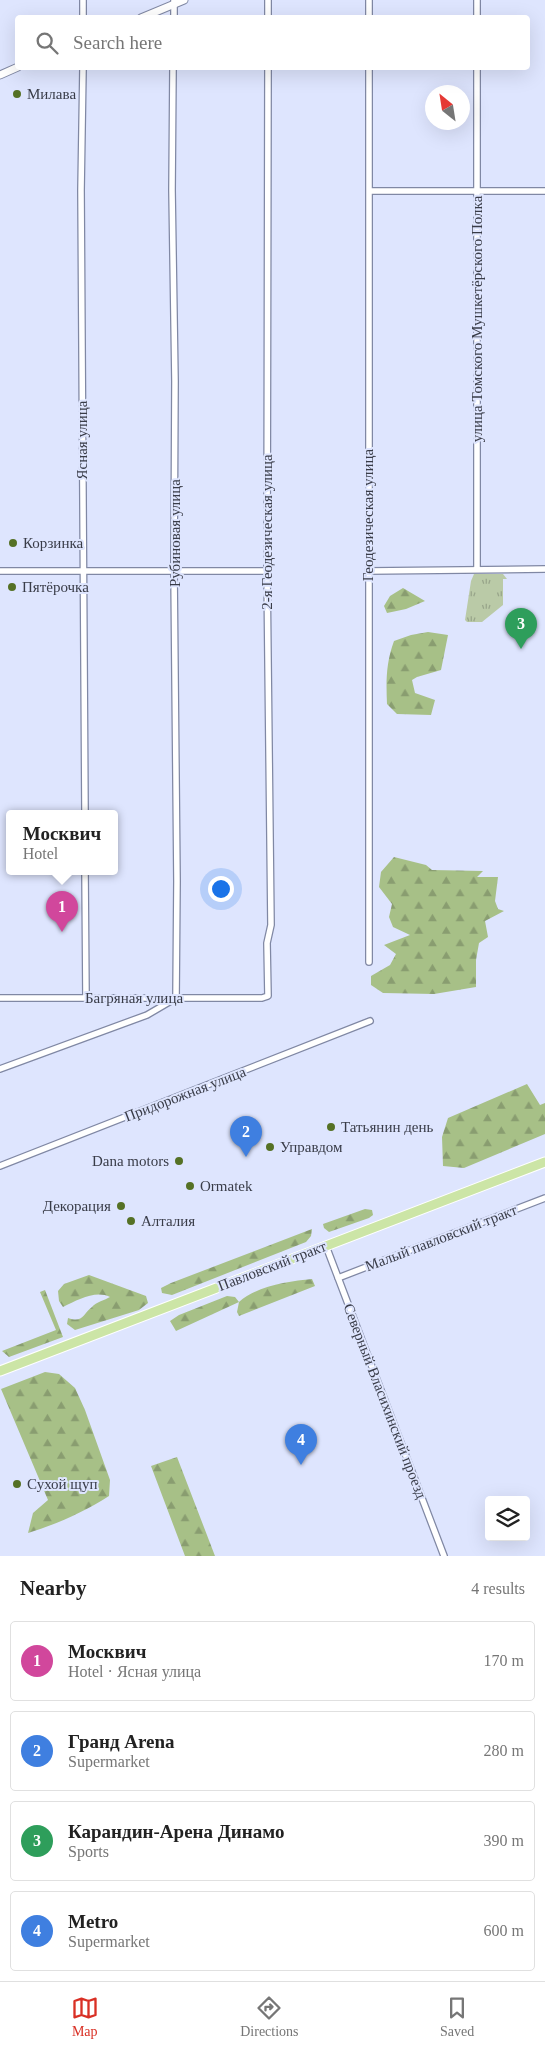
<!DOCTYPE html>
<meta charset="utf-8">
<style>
body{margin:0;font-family:"Times New Roman",serif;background:#f2f2f2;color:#222}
.controls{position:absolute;right:15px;bottom:15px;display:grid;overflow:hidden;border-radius:5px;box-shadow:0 5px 20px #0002}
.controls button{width:45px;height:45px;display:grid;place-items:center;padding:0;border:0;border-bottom:1px solid #e0e0e0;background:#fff;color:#222;font:25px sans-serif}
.compass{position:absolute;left:425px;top:85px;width:45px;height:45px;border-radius:50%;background:#fff;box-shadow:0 5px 20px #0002;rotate:330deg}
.you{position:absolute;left:220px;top:888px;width:18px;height:18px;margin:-12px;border:4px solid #fff;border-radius:50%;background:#1a73e8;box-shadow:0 0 0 8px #1a73e833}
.badge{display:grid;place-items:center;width:32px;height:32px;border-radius:50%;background:#d93025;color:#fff;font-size:16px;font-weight:700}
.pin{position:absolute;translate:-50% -41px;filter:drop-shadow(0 1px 2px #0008)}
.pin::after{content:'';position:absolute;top:26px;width:18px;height:15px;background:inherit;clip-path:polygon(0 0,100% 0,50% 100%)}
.popup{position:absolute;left:6px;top:810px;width:112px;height:65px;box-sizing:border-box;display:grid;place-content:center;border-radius:5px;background:#fff;filter:drop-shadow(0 1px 4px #0005);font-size:16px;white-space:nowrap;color:#767676}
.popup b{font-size:19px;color:#222}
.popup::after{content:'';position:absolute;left:50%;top:100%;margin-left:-10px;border:10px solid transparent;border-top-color:#fff}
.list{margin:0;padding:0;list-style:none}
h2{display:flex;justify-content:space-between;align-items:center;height:65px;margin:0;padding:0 20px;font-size:21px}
h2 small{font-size:16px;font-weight:400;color:#767676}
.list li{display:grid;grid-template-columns:32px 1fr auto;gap:15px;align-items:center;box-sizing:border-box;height:80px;margin:0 10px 10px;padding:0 10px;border:1px solid #e0e0e0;border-radius:5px}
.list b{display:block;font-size:19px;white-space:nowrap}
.list p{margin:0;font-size:16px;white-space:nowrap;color:#767676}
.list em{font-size:16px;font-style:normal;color:#767676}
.icon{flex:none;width:28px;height:28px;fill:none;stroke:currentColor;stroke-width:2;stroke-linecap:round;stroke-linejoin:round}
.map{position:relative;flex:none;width:545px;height:1556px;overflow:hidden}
.search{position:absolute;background:#fff;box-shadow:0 5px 20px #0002;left:15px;right:15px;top:15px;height:55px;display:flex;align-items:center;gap:12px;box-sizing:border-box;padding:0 18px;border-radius:5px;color:#767676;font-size:19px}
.sheet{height:425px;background:#fff}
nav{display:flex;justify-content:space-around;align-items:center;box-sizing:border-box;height:70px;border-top:1px solid #e0e0e0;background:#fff;font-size:14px;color:#767676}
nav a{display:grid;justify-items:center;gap:2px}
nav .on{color:#d93025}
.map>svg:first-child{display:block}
.grass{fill:url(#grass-tufts)}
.forest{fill:url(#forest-firs)}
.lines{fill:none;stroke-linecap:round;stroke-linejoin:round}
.minor-casing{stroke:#8088a4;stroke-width:8}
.tertiary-casing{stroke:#8088a4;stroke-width:9}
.primary-casing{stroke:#fff;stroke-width:11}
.minor{stroke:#fff;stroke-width:5.5}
.tertiary{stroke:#fff;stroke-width:7}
.primary{stroke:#cce5a6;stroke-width:9}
.poi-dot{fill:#557125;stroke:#dee5fe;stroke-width:2}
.labels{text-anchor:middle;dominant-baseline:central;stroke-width:4;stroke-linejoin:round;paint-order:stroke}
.poi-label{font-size:15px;fill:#393c48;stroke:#dee5fe;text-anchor:start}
.street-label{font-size:15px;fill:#393c48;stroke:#dee5fe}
</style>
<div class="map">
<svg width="545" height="1556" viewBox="0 0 545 1556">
<defs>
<pattern id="grass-tufts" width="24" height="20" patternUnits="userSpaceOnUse" patternTransform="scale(1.25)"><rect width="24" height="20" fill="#bacaa7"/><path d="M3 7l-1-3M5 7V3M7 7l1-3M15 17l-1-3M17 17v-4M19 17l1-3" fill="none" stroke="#98a58a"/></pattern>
<pattern id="forest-firs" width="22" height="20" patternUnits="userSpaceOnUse" patternTransform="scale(1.25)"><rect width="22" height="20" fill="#a7c087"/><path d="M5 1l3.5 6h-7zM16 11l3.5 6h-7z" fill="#899d70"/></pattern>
</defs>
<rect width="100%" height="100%" fill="#dee5fe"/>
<path class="grass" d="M474,574H503L507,579H503V605L482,622H467L465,620L471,581Z"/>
<path class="forest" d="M403,588L425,601L406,609L387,613L384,606L390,596Z
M428,632L448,635L441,670L417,677L412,680L415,693L435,700L431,715L397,714L387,704C386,681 386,663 394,641L411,635Z
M394,857L426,865L432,870L483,871L477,877H498L495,901L498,909L504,911L485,921L488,937L479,943L476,960V987L434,994L383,993L371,985V976L390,965L396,954L384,945L410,935L393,927L389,917L392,904L379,887L381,872Z
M527,1084L540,1105L545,1103V1134L464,1168L443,1166L442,1137L448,1118Z
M365,1209L372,1210L373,1215L369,1218L329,1232L324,1228L323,1224Z
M312,1229L311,1236L306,1242L172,1295L162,1293L161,1288L171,1283Z
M89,1275L146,1296L148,1303L139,1310L75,1330L67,1324L68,1318C83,1323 82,1315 92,1307C96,1302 105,1300 110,1297C95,1290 78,1300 63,1307L59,1301L58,1291L64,1284Z
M312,1279L315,1286L239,1316L237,1312L239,1302L176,1331L170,1321L179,1315L227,1296L235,1297L239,1302C257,1286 289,1281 312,1279Z
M45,1290L63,1337L9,1357L2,1351L56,1330L40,1292Z
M45,1372L59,1374L75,1388L85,1410L110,1480L109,1496C84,1512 57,1524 28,1533L33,1513L48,1500L1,1389Z
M177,1457L215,1556H185L151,1466Z"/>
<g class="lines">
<g class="minor-casing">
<path id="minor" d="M83,0V18
M369,0V18
M174,18V0
M268,18V0
M477,18V0
M83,68L81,190L85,813
M477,68V570
M370,191H545
M0,571H267
M368,571L545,569
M85,871L86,998
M369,962V68
M0,998H262L268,996L267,943L271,925L267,571L268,68
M0,1069L147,1015L176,998L177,881L174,571L175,381L172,190L173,68
M0,1166L370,1021
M326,1246L444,1556
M338,1278L545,1198"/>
</g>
<g class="tertiary-casing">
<path id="tertiary" d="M141,18L184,0
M0,75L18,67"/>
</g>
<g class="primary-casing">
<path id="primary" d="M0,1371L545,1162"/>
</g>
<use href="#minor" class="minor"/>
<use href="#tertiary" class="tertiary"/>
<use href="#primary" class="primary"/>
</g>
<g class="poi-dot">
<circle cx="17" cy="94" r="5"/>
<circle cx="13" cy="543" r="5"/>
<circle cx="12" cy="587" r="5"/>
<circle cx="331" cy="1127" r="5"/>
<circle cx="270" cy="1147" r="5"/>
<circle cx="179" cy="1161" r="5"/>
<circle cx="190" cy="1186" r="5"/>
<circle cx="121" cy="1206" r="5"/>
<circle cx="131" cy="1221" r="5"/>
<circle cx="17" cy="1484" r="5"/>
</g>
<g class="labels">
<g class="poi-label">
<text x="27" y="94">Милава</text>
<text x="23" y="543">Корзинка</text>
<text x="22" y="587">Пятёрочка</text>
<text x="341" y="1127">Татьянин день</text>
<text x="280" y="1147">Управдом</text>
<text x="169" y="1161" text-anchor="end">Dana motors</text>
<text x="200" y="1186">Ormatek</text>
<text x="111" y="1206" text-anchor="end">Декорация</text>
<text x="141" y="1221">Алталия</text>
<text x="27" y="1484">Сухой щуп</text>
</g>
<g class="street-label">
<text transform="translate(477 319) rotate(-90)">улица Томского Мушкетёрского Полка</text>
<text transform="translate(82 440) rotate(-90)">Ясная улица</text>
<text transform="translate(368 515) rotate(-90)">Геодезическая улица</text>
<text transform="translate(267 532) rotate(-90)">2-я Геодезическая улица</text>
<text transform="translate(175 533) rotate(-90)">Рубиновая улица</text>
<text x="134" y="998">Багряная улица</text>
<text transform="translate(185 1094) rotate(-21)">Придорожная улица</text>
<text transform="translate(441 1238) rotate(-21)">Малый павловский тракт</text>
<text transform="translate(272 1266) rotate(-21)">Павловский тракт</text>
<text transform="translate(385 1401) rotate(69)">Северный Власихинский проезд</text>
</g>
</g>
</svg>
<div class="controls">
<button><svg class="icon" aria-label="layers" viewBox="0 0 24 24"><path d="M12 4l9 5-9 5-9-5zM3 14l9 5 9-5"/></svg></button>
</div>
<svg class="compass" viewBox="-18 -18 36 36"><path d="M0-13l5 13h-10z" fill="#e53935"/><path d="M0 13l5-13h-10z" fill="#767676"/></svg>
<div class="you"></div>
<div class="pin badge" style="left:62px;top:932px;background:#d1479c">1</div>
<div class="popup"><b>Москвич</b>Hotel</div>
<div class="pin badge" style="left:246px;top:1157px;background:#3f7fe0">2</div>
<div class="pin badge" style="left:521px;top:649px;background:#2e9e5b">3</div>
<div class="pin badge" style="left:301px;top:1465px;background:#3f7fe0">4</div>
<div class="search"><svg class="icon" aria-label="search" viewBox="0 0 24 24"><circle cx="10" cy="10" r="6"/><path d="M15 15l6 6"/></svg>Search here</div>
</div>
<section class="sheet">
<h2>Nearby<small>4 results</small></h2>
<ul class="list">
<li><span class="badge" style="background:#d1479c">1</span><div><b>Москвич</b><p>Hotel · Ясная улица</p></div><em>170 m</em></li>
<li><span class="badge" style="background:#3f7fe0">2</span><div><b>Гранд Arena</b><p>Supermarket</p></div><em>280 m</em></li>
<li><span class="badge" style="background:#2e9e5b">3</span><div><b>Карандин-Арена Динамо</b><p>Sports</p></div><em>390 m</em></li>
<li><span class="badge" style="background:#3f7fe0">4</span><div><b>Metro</b><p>Supermarket</p></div><em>600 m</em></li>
</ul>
</section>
<nav>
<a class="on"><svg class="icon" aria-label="map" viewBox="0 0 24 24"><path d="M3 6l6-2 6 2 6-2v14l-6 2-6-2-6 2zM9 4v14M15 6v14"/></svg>Map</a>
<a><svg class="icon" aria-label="directions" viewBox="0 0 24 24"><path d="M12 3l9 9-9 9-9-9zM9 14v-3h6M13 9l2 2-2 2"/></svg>Directions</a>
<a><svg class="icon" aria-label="saved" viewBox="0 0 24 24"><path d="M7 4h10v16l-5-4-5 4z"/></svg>Saved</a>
</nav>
